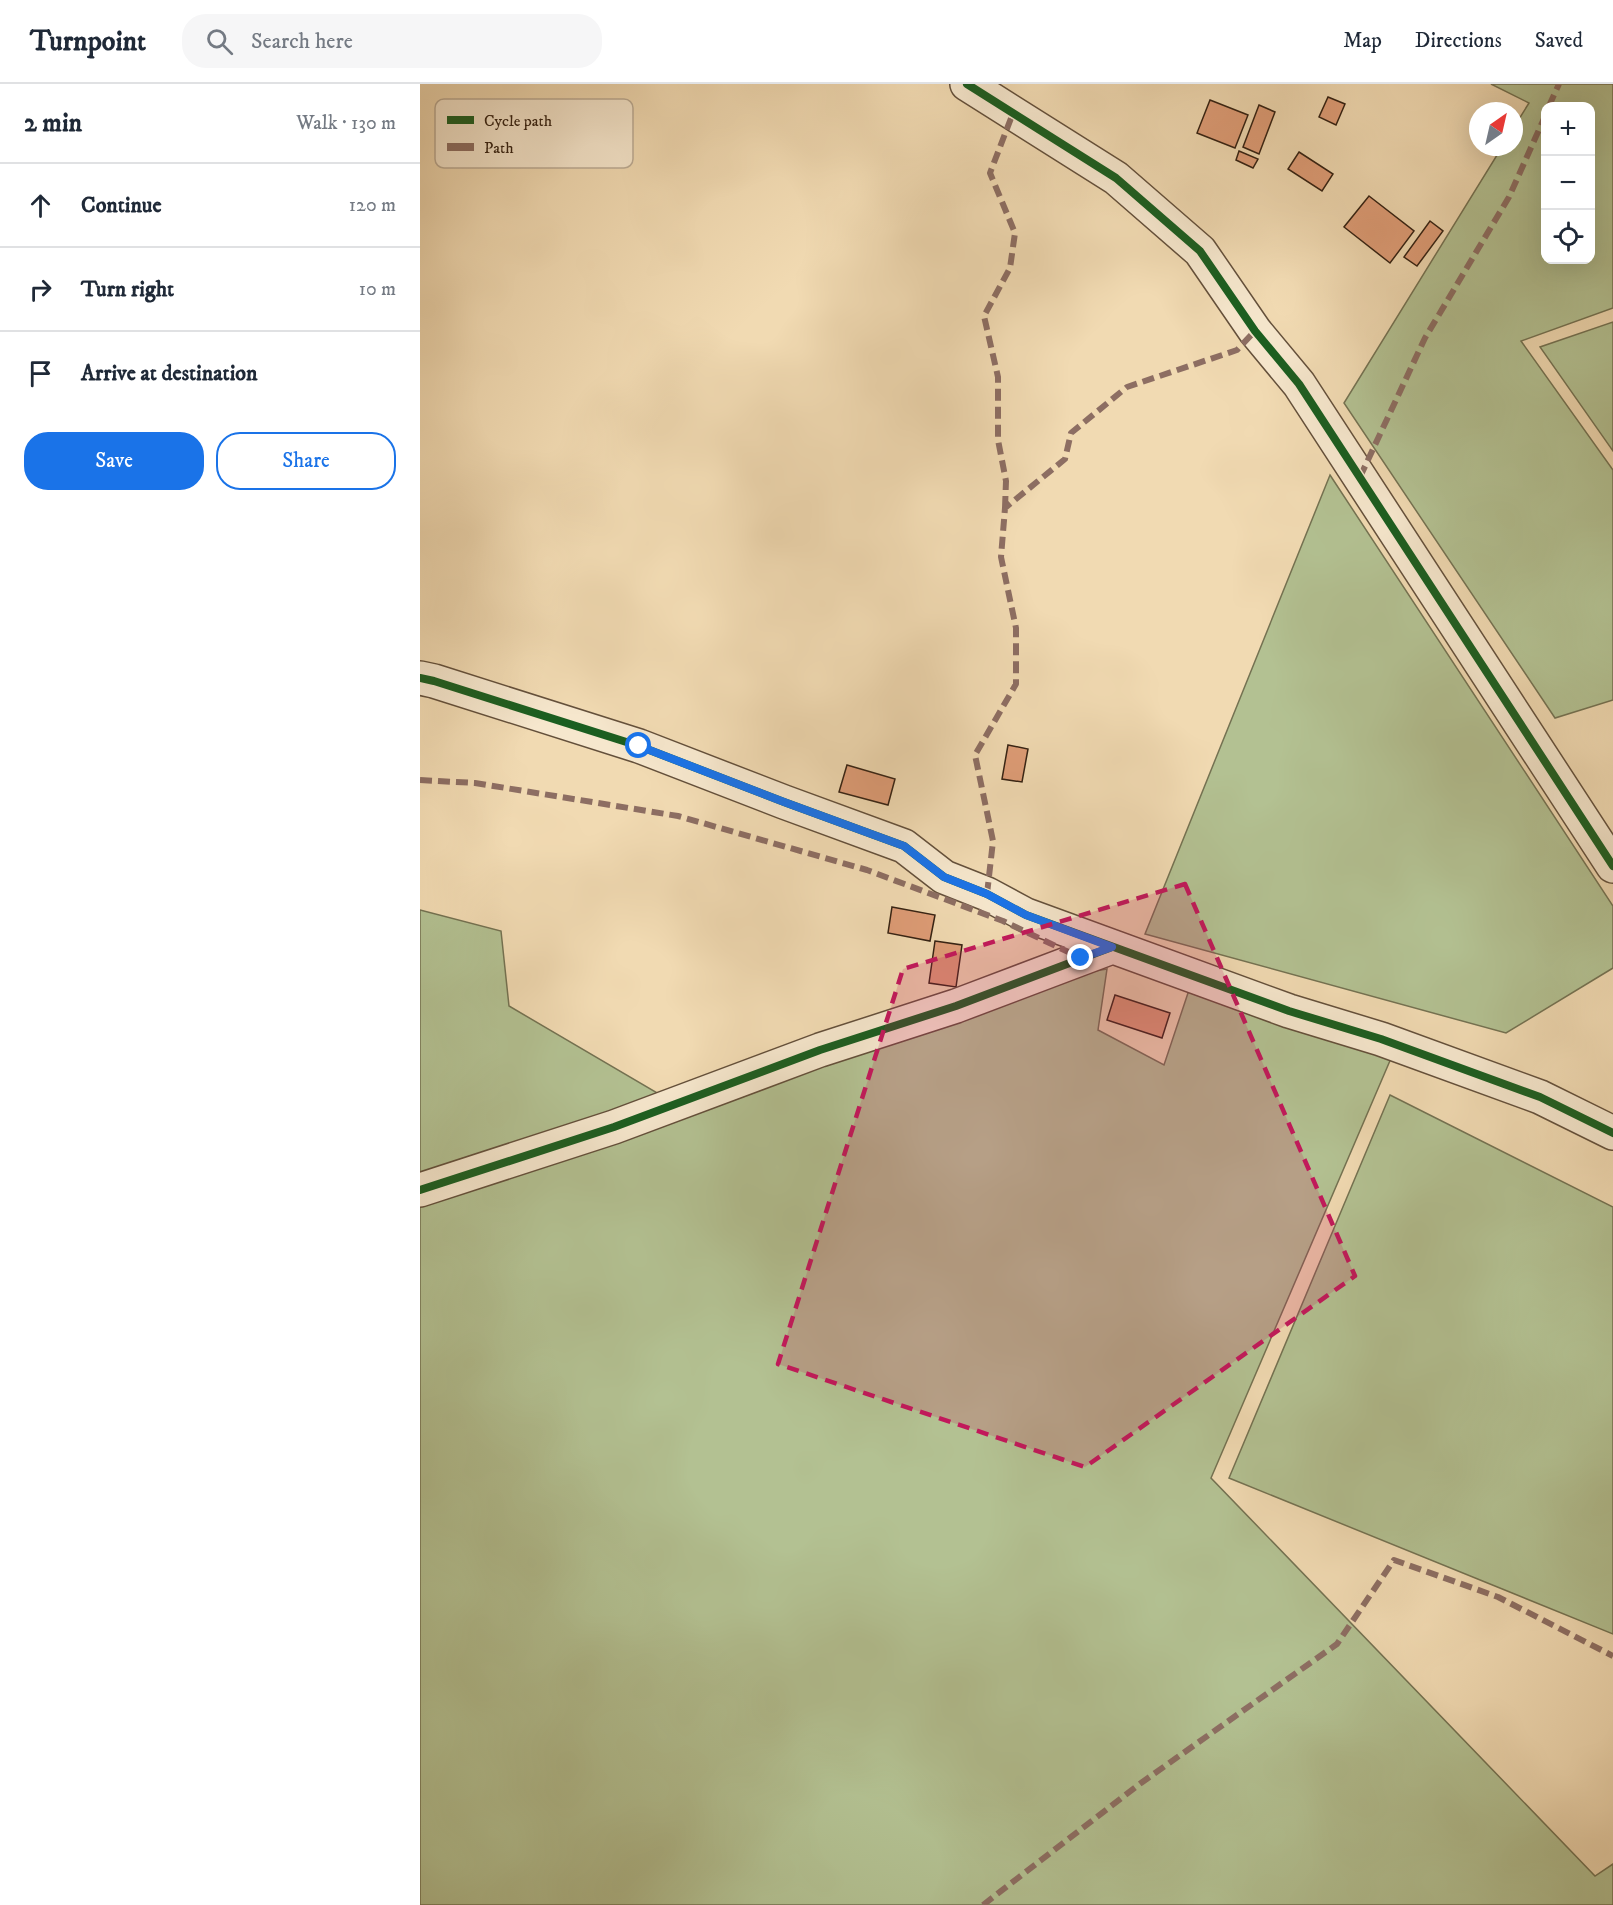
<!DOCTYPE html>
<meta charset="utf-8">
<style>
body{margin:0;font-family:"IM FELL DW Pica",serif;background:#f6f6f7;color:#1f2937}
.controls{position:absolute;right:18px;top:18px;display:grid;overflow:hidden;border-radius:12px;box-shadow:0 6px 24px #0002}
.controls button{width:54px;height:54px;display:grid;place-items:center;padding:0;border:0;border-bottom:2px solid #e0e1e3;background:#fff;color:#1f2937;font:30px sans-serif}
.compass{position:absolute;left:1049px;top:18px;width:54px;height:54px;border-radius:50%;background:#fff;box-shadow:0 6px 24px #0002;rotate:34deg}
.stop{position:absolute;width:18px;height:18px;margin:-14px;border:4px solid #1a73e8;border-radius:50%;background:#fff}
.stop.end{background:#1a73e8;border-color:#fff;box-shadow:0 2px 6px #0008}
.list{margin:0;padding:0;list-style:none}
h2{display:flex;justify-content:space-between;align-items:center;height:78px;margin:0;padding:0 24px;font-size:26px}
h2 small{font-size:20px;font-weight:400;color:#747a83}
.list li{display:grid;grid-template-columns:39px 1fr auto;gap:18px;align-items:center;box-sizing:border-box;height:84px;padding:0 24px;border-top:2px solid #e0e1e3}
.list b{display:block;font-size:22px;white-space:nowrap}
.list em{font-size:20px;font-style:normal;color:#747a83}
.actions{display:flex;gap:12px;padding:18px 24px}
.actions a{flex:1;padding:14px 0;border:2px solid #1a73e8;border-radius:24px;text-align:center;font-size:21px;color:#1a73e8}
.actions .main{background:#1a73e8;color:#fff}
.icon{flex:none;width:33px;height:33px;fill:none;stroke:currentColor;stroke-width:2;stroke-linecap:round;stroke-linejoin:round}
.map{position:relative;flex:none;width:1193px;height:1821px;overflow:hidden}
header{display:flex;align-items:center;gap:36px;box-sizing:border-box;height:84px;padding:0 30px;background:#fff;border-bottom:2px solid #e0e1e3}
header strong{font-size:28px}
nav{display:flex;gap:33px;margin-inline-start:auto;font-size:21px}
.search{width:420px;height:54px;background:#f6f6f7;display:flex;align-items:center;gap:15px;box-sizing:border-box;padding:0 21px;border-radius:24px;color:#747a83;font-size:22px}
main{display:flex}
aside{flex:1;background:#fff}
.map>svg:first-child{display:block}
.green{fill:#b3c192;stroke:#747252;stroke-width:1.5;fill-rule:evenodd}
.building{fill:#df9d77;stroke:#352213;stroke-width:1.5}
.lines{fill:none;stroke-linecap:round;stroke-linejoin:round}
.minor-casing{stroke:#64503b;stroke-width:36}
.minor{stroke:#f6e7cd;stroke-width:33}
.quiet{stroke:#8d6e63;stroke-width:6;stroke-dasharray:12 6;stroke-linecap:butt}
.cycleway-casing{stroke:#f6e7cd;stroke-width:11}
.cycleway{stroke:#1b5e20;stroke-width:8}
.route{stroke:#1a73e8;stroke-width:8}
.marked{fill:#c2185b;fill-opacity:0.2;stroke:#c2185b;stroke-width:4.5;stroke-dasharray:12 8;stroke-linejoin:round}
.key{fill:#f6e7cd;stroke:#bcac95;stroke-width:1.5}
.key-label{font-size:16px;fill:#352213}
</style>
<header>
<strong>Turnpoint</strong>
<div class="search"><svg class="icon" aria-label="search" viewBox="0 0 24 24"><circle cx="10" cy="10" r="6"/><path d="M15 15l6 6"/></svg>Search here</div>
<nav><a>Map</a><a>Directions</a><a>Saved</a></nav>
</header>
<main>
<aside>
<h2>2 min<small>Walk · 130 m</small></h2>
<ul class="list">
<li><svg class="icon" aria-label="ahead" viewBox="0 0 24 24"><path d="M12 20V5M6 11l6-6 6 6"/></svg><div><b>Continue</b></div><em>120 m</em></li>
<li><svg class="icon" aria-label="right" viewBox="0 0 24 24"><path d="M7 20v-9h11M14 6l5 5-5 5"/></svg><div><b>Turn right</b></div><em>10 m</em></li>
<li><svg class="icon" aria-label="arrive" viewBox="0 0 24 24"><path d="M6 21V4h12l-3 4 3 4H6"/></svg><div><b>Arrive at destination</b></div></li>
</ul>
<div class="actions"><a class="main">Save</a><a>Share</a></div>
</aside>
<div class="map">
<svg width="1193" height="1821" viewBox="0 0 1193 1821">
<rect width="100%" height="100%" fill="#f1dab2"/>
<filter id="stains"><feTurbulence type="fractalNoise" baseFrequency=".00333" numOctaves="4"/><feColorMatrix values="0 0 0 0 .2 0 0 0 0 .09 0 0 0 0 .02 0 0 0 .5 -.17"/></filter>
<radialGradient id="worn" r=".72"><stop offset=".6" stop-color="#630" stop-opacity="0"/><stop offset="1" stop-color="#630" stop-opacity=".3"/></radialGradient>
<path class="green" d="M1071,0H1193V224L1101,257L1193,386V616L1135,634L924,319L1082,63H1094V43L1109,19ZM1170,22V176H1126V22Z
M1193,238V367L1120,263Z
M910,391L1193,822V884L1086,949L725,850Z
M0,826L81,847L89,922L249,1016L562,906L687,885L678,946L744,981L769,906L972,972L791,1394L1175,1792L1193,1780V1821H0Z
M970,1011L1193,1123V1550L809,1394Z"/>
<path class="building" d="M908,13L925,20L916,41L899,33Z
M790,16L828,31L815,64L777,49Z
M839,21L855,28L839,70L823,63Z
M819,67L838,75L833,84L816,76Z
M879,68L913,90L902,107L868,85Z
M949,112L994,147L970,179L924,143Z
M1010,137L1023,147L997,182L984,173Z
M588,661L608,665L602,698L582,695Z
M427,681L475,695L468,721L419,708Z
M472,823L515,831L510,857L468,849Z
M515,857L542,861L536,903L509,899Z
M695,911L750,929L742,954L687,936Z"/>
<g class="lines">
<g class="minor-casing">
<path id="minor" d="M547,0L696,94L780,167L835,247L879,300L1193,782
M0,594L14,597L219,662L364,718L484,762L524,793L567,810L606,831L869,927L961,955L1120,1013L1193,1049
M0,1106L194,1043L400,966L536,922L692,863"/>
</g>
<use href="#minor" class="minor"/>
<path class="quiet" d="M1129,22L1139,0
M940,393L1005,254L1089,113L1126,30
M585,424L586,397L578,356V293L564,232L590,184L595,149L570,89L593,29
M0,696L55,699L258,732L447,786L583,837L661,874
M567,810L573,757L555,671L596,600V544L581,473L585,424L645,375L651,349L707,303L817,266L835,247
M563,1821L721,1699L917,1560L974,1476L1078,1513L1193,1572"/>
<g class="cycleway-casing">
<path id="cycleway" d="M547,0L696,94L780,167L835,247L879,300L1193,782
M0,594L14,597L219,662L364,718L484,762L524,793L567,810L606,831L869,927L961,955L1120,1013L1193,1049
M0,1106L194,1043L400,966L536,922L692,863"/>
</g>
<use href="#cycleway" class="cycleway"/>
</g>
<g class="lines">
<path class="route" d="M219,662L364,718L484,762L524,793L567,810L606,831L692,863L661,874"/>
</g>
<path class="marked" d="M765,800L935,1192L665,1383L358,1280L483,885Z"/>
<rect x="15" y="15" width="198" height="69" rx="9" class="key"/>
<rect x="27" y="32" width="27" height="8" fill="#1b5e20"/>
<rect x="27" y="59" width="27" height="8" fill="#8d6e63"/>
<g class="key-label">
<text x="64" y="42">Cycle path</text>
<text x="64" y="69">Path</text>
</g>
<rect width="100%" height="100%" filter="url(#stains)"/>
<rect width="100%" height="100%" fill="url(#worn)"/>
</svg>
<div class="controls">
<button>+</button>
<button>−</button>
<button><svg class="icon" aria-label="locate" viewBox="0 0 24 24"><circle cx="12" cy="12" r="6"/><path d="M12 2v4M12 18v4M2 12h4M18 12h4"/></svg></button>
</div>
<svg class="compass" viewBox="-18 -18 36 36"><path d="M0-13l5 13h-10z" fill="#e53935"/><path d="M0 13l5-13h-10z" fill="#747a83"/></svg>
<div class="stop" style="left:219px;top:662px"></div>
<div class="stop end" style="left:661px;top:874px"></div>
</div>
</main>
